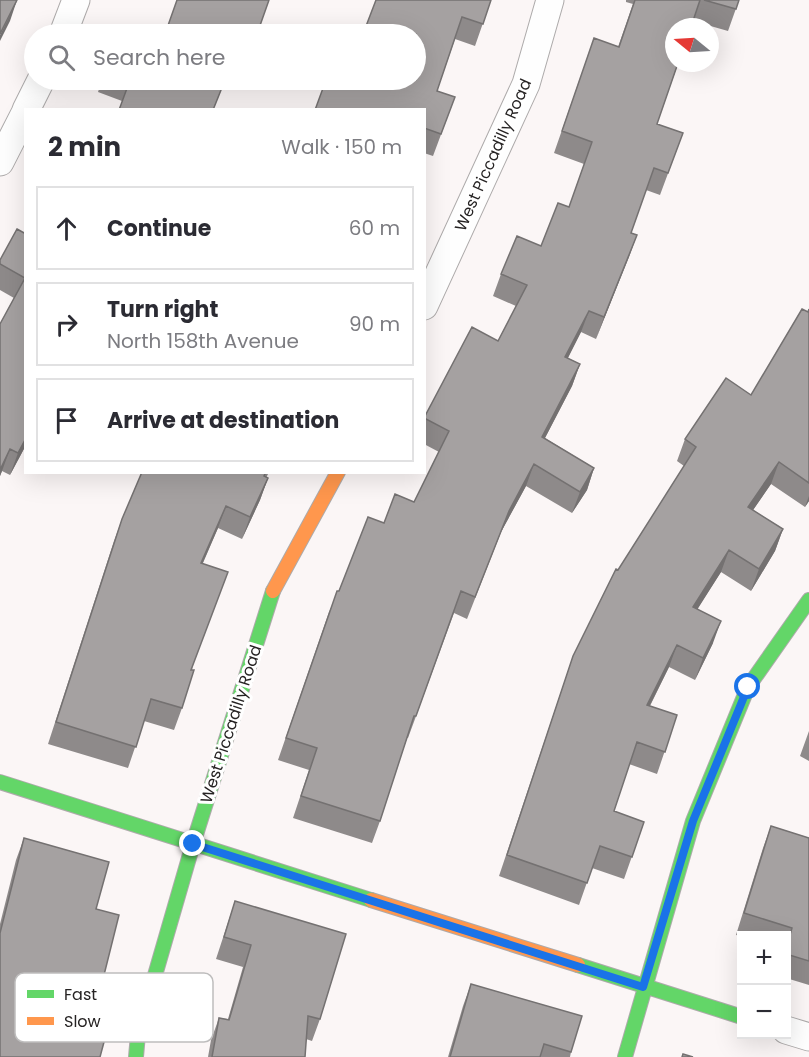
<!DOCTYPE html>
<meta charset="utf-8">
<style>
body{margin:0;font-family:Poppins,sans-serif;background:#f2f2f3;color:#2b2b33}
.controls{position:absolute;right:18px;bottom:18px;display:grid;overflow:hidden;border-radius:0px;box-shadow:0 6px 24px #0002}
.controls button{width:54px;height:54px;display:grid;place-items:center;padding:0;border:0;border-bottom:2px solid #e1e1e2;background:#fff;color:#2b2b33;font:30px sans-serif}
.compass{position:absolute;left:665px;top:18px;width:54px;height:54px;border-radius:50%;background:#fff;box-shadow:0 6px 24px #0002;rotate:288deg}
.stop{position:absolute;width:18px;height:18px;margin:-14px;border:4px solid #1a73e8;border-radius:50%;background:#fff}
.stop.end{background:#1a73e8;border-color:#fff;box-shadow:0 2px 6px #0008}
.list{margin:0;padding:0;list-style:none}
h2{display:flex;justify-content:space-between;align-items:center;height:78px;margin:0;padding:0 24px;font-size:26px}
h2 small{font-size:20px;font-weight:400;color:#7c7c81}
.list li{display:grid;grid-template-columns:39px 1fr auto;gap:18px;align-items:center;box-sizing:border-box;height:84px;margin:0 12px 12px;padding:0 12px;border:2px solid #e1e1e2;border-radius:0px}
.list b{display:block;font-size:22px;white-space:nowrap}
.list p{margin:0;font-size:20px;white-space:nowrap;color:#7c7c81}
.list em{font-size:20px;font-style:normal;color:#7c7c81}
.icon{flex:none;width:33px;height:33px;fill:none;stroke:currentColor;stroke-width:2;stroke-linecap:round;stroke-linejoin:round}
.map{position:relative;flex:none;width:809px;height:1057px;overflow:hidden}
.search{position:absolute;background:#fff;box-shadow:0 6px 24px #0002;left:24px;top:24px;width:402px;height:66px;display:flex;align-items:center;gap:15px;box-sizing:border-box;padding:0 21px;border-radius:33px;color:#7c7c81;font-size:22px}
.panel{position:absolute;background:#fff;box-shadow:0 6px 24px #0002;left:24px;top:108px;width:402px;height:366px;border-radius:0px}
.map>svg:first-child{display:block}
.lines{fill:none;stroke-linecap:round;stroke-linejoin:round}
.street-casing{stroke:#adaaaa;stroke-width:29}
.fast-casing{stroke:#adaaaa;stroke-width:16}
.slow-casing{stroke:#adaaaa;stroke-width:16}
.street{stroke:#fefefe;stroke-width:27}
.fast{stroke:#63d668;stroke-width:14}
.slow{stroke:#ff974d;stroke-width:14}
.wall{fill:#8e8a8a}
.shaded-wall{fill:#747171}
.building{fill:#a5a1a1;stroke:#747171;stroke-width:1.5}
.route{stroke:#1a73e8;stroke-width:8}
.labels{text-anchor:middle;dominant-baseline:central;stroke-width:6;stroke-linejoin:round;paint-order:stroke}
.street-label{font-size:16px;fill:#262323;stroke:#fff}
.key{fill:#fff;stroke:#bebdbd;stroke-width:1.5}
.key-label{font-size:16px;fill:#262323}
</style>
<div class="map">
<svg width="809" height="1057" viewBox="0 0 809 1057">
<rect width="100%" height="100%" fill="#fbf6f6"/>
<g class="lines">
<g class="street-casing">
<path id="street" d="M63,34L76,0
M26,110L41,80
M0,162L26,111
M424,306L526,84L550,0
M786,1030L809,1037"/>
</g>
<g class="fast-casing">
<path id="fast" d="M0,782L371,900
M578,965L742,1017
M136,1057L138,1034L193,844L273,591
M625,1057L693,821L748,687L809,600"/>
</g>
<g class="slow-casing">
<path id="slow" d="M273,591L338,472
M371,900L578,965"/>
</g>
<use href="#street" class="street"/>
<use href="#fast" class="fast"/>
<use href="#slow" class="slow"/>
</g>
<path class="wall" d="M491,0L475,46L455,39L437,91L455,97L433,156L424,153V110L416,34Z
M626,0H739L728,31L693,21L657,124L683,133L660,195L646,190L631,233L637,235L596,339L581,332L568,358L580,364L572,386L545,438L594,468L587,490L572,513L526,486L501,532L467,619L454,613L408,738H407L380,821L372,843L293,818L309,770L278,760L329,612L339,591L384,523L414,502L439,452L424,444V418L498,341L516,306L493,296L501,274L541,246L569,207L584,164L554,153L594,38L618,47L633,4L626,2Z
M102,80H225L122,101L98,92Z
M26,234V445L10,475L2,471L0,476V324L14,298L0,290V260Z
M809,309V501L805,507L771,484L753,510L783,529L775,551L751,591L721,572L697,609L713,643L695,680L669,667L650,706L677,715L657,774L629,764L614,811L644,822L624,879L592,868L579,905L499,876L573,656L618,570L684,466L677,461L685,439L751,395Z
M142,472H269L266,478H268L260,500L242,539L218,528L203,563L192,670L182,708L174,730L144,721L128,768L48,744L114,541L122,519Z
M809,731V761L800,756Z
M771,826L809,838V985L786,978V936H741L736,935L763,848Z
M24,838L96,909L88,1039L0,1057V924L16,860Z
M235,901L320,1019L312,1041L306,1039L305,1057H208L211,1040L219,1018L228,1019L243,967L216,959Z
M471,984L571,1052L570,1057H448L463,1006Z"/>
<path class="shaded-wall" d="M17,0L10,21L0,41V35Z
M637,235L629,257L596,339L604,317Z
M589,311L581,332L557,379L565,357Z
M580,364L572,386L534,459L542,437Z
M26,438V445L10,475L18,453Z
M10,449L2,471L0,476V470Z
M779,462L771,484L740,529L748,507Z
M534,464L526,486L501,532L467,619L509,511Z
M594,468L587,490L572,513L580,492Z
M268,478L260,500L242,539L250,517Z
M809,496V501L805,507Z
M226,506L218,528L193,585L201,563Z
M783,529L775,551L751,591L759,569Z
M729,550L721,572L685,629L693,607Z
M721,621L713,643L695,680L703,658Z
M677,645L669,667L639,727L647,705Z"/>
<path class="building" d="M0,0H17L0,34Z
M177,0H269L257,34H165Z
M376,0H491L483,24L462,17L437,91L455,97L441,134L424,128V110H315L326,80H416V34H363Z
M635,0H700L691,27H674V63H678L657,124L683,133L668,173L654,168L631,233L637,235L604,317L589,311L565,357L580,364L542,437L594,468L580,492L534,464L509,511L475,597L461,591L416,716H414L380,821L301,796L317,748L286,738L337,591H339L368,517L384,523L395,494L414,502L449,431L424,418L472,327L498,341L527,285L501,274L517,236L541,246L558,203L569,207L592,142L562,131L594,38L619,47Z
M704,0H739L736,9Z
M130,80H225L213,110H119Z
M17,229L26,234V438L18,453L10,449L0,470V324L25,278L0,264V260Z
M802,309L808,312L809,309V483L779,462L748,507L783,529L759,569L729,550L693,607L721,621L703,658L677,645L647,705L677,715L665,752L637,742L614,811L644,822L632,857L600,846L587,883L507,855L573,656L616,569L618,570L696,447L685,439L726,378L751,395Z
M142,472H266L264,476L268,478L250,517L226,506L201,563L228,572L191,670H194L182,708L151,699L136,747L56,722L122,519Z
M771,826L809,838V961L786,954V948L792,928L744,913Z
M24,838L109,862L96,909L119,915L88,1039L104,1042L100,1057H0V933Z
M235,901L346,934L320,1019L308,1016L305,1057H212L219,1018L229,1020L251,945L224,937Z
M471,984L582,1016L571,1052L544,1044L540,1057H450Z
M683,1054L693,1057H682Z"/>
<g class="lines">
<path class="route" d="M193,844L643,987L693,821L748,687"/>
</g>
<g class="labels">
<g class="street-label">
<text transform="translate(493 155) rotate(-66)">West Piccadilly Road</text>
<text transform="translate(231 724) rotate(-72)">West Piccadilly Road</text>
</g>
</g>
<rect x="15" y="973" width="198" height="69" rx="9" class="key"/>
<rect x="27" y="990" width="27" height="8" fill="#63d668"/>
<rect x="27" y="1017" width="27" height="8" fill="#ff974d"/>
<g class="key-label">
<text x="64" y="1000">Fast</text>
<text x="64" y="1027">Slow</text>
</g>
</svg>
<div class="controls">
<button>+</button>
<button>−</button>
</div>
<svg class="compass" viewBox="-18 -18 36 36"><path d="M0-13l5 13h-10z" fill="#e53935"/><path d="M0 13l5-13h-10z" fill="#7c7c81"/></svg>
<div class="stop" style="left:748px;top:687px"></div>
<div class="stop end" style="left:193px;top:844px"></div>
<div class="search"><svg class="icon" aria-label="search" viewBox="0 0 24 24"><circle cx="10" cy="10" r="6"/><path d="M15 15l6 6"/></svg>Search here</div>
<section class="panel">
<h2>2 min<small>Walk · 150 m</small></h2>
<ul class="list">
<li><svg class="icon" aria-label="ahead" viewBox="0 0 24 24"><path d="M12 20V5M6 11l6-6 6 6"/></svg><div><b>Continue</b></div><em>60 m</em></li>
<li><svg class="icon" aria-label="right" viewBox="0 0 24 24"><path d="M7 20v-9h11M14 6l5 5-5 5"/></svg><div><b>Turn right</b><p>North 158th Avenue</p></div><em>90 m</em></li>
<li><svg class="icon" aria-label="arrive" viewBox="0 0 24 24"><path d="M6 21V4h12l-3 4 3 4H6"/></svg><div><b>Arrive at destination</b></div></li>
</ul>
</section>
</div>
